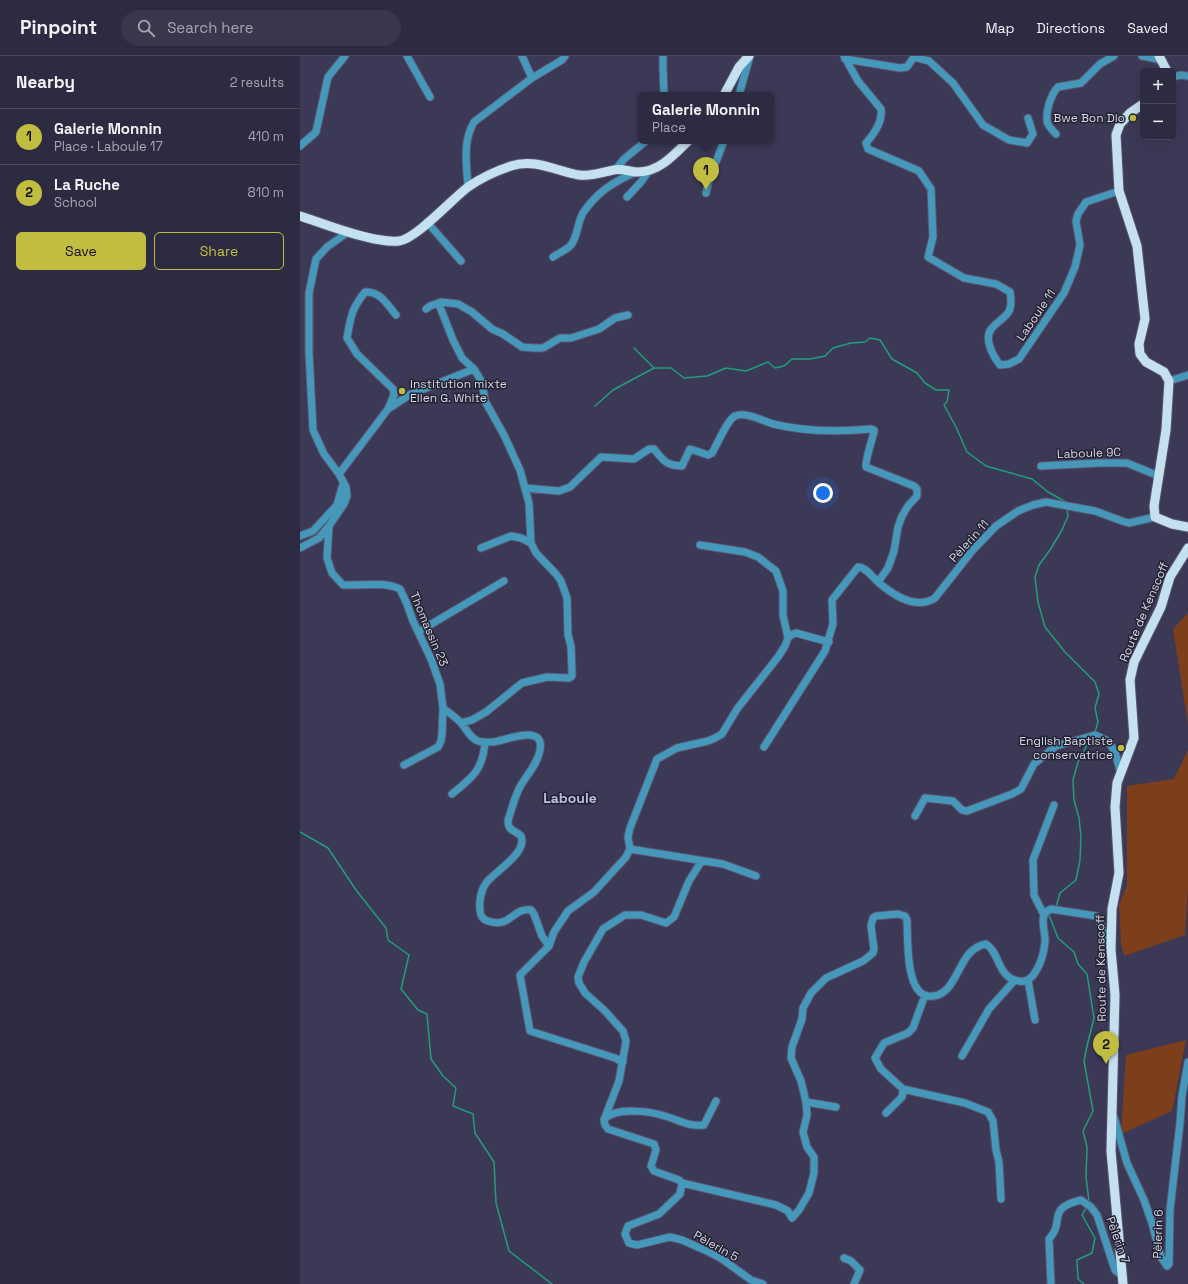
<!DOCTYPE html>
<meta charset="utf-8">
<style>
body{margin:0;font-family:"Space Grotesk",sans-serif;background:#39374c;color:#f1f3f6}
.controls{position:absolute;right:12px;top:12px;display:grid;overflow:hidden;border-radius:6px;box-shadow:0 4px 16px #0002}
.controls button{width:36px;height:36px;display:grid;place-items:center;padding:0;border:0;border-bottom:1px solid #48475a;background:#2d2b41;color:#f1f3f6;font:20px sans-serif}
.you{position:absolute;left:523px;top:437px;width:14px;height:14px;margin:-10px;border:3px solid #fff;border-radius:50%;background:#1a73e8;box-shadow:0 0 0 6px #1a73e833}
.badge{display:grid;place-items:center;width:26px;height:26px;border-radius:50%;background:#c1bd40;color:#111;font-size:13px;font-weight:700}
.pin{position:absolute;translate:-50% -33px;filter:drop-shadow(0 1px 2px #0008)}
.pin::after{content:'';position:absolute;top:21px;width:14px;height:12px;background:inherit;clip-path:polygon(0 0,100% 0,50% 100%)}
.popup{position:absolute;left:338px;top:36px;width:136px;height:52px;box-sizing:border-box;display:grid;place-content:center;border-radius:6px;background:#2d2b41;filter:drop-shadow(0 1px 3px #0005);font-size:13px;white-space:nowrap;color:#a7a7b1}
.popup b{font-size:15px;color:#f1f3f6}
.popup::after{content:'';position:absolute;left:50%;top:100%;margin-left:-8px;border:8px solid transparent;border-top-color:#2d2b41}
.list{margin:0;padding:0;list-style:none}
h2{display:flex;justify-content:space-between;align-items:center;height:52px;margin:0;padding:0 16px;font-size:17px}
h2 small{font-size:13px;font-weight:400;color:#a7a7b1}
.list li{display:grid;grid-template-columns:26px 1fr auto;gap:12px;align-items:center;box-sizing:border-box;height:56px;padding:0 16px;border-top:1px solid #48475a}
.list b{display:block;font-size:15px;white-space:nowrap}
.list p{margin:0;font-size:13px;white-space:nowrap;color:#a7a7b1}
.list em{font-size:13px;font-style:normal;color:#a7a7b1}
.actions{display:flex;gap:8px;padding:12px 16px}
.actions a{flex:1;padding:9px 0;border:1px solid #c1bd40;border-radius:6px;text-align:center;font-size:14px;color:#c1bd40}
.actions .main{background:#c1bd40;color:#111}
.icon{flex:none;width:22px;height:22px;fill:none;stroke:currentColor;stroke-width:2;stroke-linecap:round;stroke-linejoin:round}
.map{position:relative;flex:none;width:888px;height:1228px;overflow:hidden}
header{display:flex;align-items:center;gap:24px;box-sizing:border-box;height:56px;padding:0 20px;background:#2d2b41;border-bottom:1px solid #48475a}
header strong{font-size:19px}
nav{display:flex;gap:22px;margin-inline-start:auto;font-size:14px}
.search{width:280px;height:36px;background:#39374c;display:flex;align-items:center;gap:10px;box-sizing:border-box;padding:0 14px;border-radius:22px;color:#a7a7b1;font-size:15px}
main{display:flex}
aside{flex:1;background:#2d2b41}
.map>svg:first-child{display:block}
.green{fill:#7c3e1b}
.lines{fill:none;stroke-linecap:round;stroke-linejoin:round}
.stream{stroke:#209f7a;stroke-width:1.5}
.minor-casing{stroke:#585571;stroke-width:9}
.major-casing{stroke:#585571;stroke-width:11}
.minor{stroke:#4598ba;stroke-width:7}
.major{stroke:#c5e1ef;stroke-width:9}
.poi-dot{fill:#c1bd40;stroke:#232230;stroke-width:1.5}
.labels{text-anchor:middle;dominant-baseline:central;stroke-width:3;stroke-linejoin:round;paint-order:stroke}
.poi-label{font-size:12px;fill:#d6d6e9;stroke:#232230;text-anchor:end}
.street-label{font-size:12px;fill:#d6d6e9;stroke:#232230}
.quarter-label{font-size:14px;font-weight:bold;fill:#bfbde2;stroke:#232230}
</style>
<header>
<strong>Pinpoint</strong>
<div class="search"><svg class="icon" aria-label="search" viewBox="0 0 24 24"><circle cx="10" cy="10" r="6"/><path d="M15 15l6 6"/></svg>Search here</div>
<nav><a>Map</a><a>Directions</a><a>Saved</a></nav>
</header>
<main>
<aside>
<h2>Nearby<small>2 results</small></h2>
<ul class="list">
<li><span class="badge">1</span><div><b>Galerie Monnin</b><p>Place · Laboule 17</p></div><em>410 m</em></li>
<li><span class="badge">2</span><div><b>La Ruche</b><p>School</p></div><em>810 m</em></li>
</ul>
<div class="actions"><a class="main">Save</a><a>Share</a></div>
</aside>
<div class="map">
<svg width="888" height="1228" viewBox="0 0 888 1228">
<rect width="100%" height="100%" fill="#3c3957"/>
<path class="green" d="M888,557V668L873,573Z
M888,694V833L885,879L824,900L821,888L819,849L827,829V730L874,723Z
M886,984L872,1055L821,1078L826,999Z"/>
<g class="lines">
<path class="stream" d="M334,292L354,312H371L384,322L407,320L426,312L446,315L468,306L475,312L484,310L492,303H510L525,300L533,292L551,287L565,286L570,282L580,284L592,303L617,317L625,327L636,334H649L647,346L644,349L656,371L667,396L686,410L732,423L748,436L766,446V448
M295,350L313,334L354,312
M767,452L768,460L762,474L750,494L739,509L735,521L738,546L745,571L765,596L795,626L799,638L795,652L798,666L795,676
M0,776L28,792L56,834L86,872L88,884L109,899L101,933L118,954L127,958L131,1003L143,1020L156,1032L153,1050L173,1058L175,1077L194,1106L196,1147L209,1195L252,1228
M756,851L760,837L776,824L780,804L781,781L779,762L774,744L773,724L778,706L787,689L791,683
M751,857L749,859L758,882L774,896L778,908L787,918L794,962L787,990L784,1005L793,1055L783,1075L787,1091L786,1121L789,1145
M784,1228L778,1223L777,1204L792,1197L795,1182L782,1159L786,1152"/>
<g class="minor-casing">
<path id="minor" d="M107,0L130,41
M222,0L232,22
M363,0V11L364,39
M544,0L558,25L581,53C583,66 574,78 566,87L568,93L619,115L631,133L633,181L628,201L664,222L696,228L710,236C714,260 705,258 692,272C683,282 693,300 700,309L709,308L719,303L764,237L775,211L780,189L776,165L778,158L786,146L819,135
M842,0L862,4
M545,3L600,12L607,11L614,1L629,5L653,27L683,69L709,84L727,87L733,78L728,62
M873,21L881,19L888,20
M439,39L450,0
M756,78C753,75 750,72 748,68C744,59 751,38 758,31L781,27L800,8L814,0
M0,90L16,76L28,21L45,0
M316,113L324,103L346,85
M168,132C167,110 162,86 174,66L232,22L262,4L265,0
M406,137L409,124L424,85
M327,141L341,126L348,116
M127,166L161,205
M48,176L27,191L16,203L9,237V297L13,374L24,398L39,418L46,431L47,440L44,448L29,470L27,502L32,517L43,529C62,530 82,525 100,533L107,548L113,565L131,603L140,628L143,652L142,678L141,685L138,691L104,709
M253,201C258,197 267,194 271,189C278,180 277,167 283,157C297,136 313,126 336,116
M141,246L140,251L153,284L162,302L174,313
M126,253L130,250L141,246L158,248L172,256L192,273L203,278L222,291L234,292H243L260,282H271L299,273L315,262L328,259
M869,325L888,319
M88,353L94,339L93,333L57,298L47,282C51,260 51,254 65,236C80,235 87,248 96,259
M741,410L800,407H827L859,420
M39,418L88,353L111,338L174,313L182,326L185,345L204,379L220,414L229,447L231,487
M225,432L259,435L270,431L301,401L334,403L349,393H354C364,405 365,409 382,410L390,393L408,399L412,397C417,389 427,364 435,360C445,355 463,365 473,368C506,376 538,376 571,373L574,374V376C572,384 565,405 566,411L614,430L617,433V440L608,450L602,460L598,471L594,495L588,512L578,526
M0,480L13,475L37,449L43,428
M400,489L445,496L458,501L476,515L483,535V559L488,582
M0,492L19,482L29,470
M118,576L204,525
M143,652C149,657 157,662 162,668C167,674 170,682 178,685C183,687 189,686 194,686C206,684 245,667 240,694C238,707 227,719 221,729C215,739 212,753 208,764C208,776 214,773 221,780C228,797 195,815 186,827C181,834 179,845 180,854C180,859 183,864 188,865C211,873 212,851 231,854L234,858L242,880L249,890
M161,667L172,664L186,656L222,627L247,621L269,622L272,620V617L271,590L268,579L267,542L261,525L256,518L236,497L231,487L221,482L211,480L181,492
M464,691L525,595L533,568L532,544L558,511C566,511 572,521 578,526C593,539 616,554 635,542L672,495L696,470L718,455L733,449L746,446L795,455L822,465L829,467L855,461
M152,738C172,722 183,714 185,686
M615,760L625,742L653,745L662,754L667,755L712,738L721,733L734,708L756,690L795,679L808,685L815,696L821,718
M330,793L423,808L456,820
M401,806L389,825L374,861L366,867L341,859H325L303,873L284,906L278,921L279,927L285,937L304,954L323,975L326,985L319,1025L304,1064L305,1069L308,1073L354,1088L356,1094L351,1110L354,1115L379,1124L382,1127L476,1149L488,1155L492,1162L499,1154L509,1137L514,1117V1101L507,1091L503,1076L507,1059L506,1046L501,1025L491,1002L492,991L502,963L503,952L511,937L526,922L563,905L573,897L574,893L571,870L573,862L576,860L598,858L605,860L607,864C608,881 605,937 628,940C635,941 642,938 647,933C661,918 663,892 686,888C700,896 697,922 719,925C727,927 732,922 736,915C741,907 744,896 745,886C746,875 737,858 751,853L796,860L799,863L810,892
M744,859L734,839L733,804L754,749
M728,924L735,964
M662,1000L689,953L714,925
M323,1006L315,1002L230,975L220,919L249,890L254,876L268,855L294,836L326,801L330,793L328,781L330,772L357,703L377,692L408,685L415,682L422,678L437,653L478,601L485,590L488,582L491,579L496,577L529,586
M603,1033L665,1047L688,1056L693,1065L696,1094L699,1106L701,1143
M506,1046L536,1051
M586,1057L602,1041L603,1033L581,1013L575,1002L584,987L608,977L613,972L625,939
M814,1061L827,1107L844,1144L852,1167L861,1201L867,1210L869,1208L870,1154L880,1067L882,1040L888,1006
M304,1063C317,1051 349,1055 365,1060C379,1064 389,1071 404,1069L416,1045
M382,1127L380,1138L359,1158L328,1170L325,1178L329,1187L337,1189L370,1181L382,1184L409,1196L422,1203L451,1224L463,1228
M544,1202L551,1205L560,1214L554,1228
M751,1228L749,1183C766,1165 745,1153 781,1144L791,1151L797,1159L815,1214L821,1219"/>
</g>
<g class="major-casing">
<path id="major" d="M859,0L867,15
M424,39L439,11L449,0
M843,48L830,57L820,68L816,79L819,135L837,190L845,263L839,288L840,298L846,306L864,316L869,325L866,374L854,450L855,461L872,468L888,471
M0,160C25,168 75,188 99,185C116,183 152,143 168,131C181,122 196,115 211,110C235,102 256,115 279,119C291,121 302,116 314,114C322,112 330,116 338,116C359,116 374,99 388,85
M823,1228L811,1095L815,939L811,894L812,853L819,817L815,751L817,727L834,682L830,624L834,606L861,551L870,521L888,492"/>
</g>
<use href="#minor" class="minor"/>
<use href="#major" class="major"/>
</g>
<g class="poi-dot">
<circle cx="833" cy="62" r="4"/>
<circle cx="102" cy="335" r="4"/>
<circle cx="821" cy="692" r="4"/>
</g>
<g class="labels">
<g class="poi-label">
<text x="825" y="62">Bwe Bon Dlo</text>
<text x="110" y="328" text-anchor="start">Institution mixte<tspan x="110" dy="14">Ellen G. White</tspan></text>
<text x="813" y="685">English Baptiste<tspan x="813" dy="14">conservatrice</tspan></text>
</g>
<g class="street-label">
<text transform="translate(736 259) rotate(-56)">Laboule 11</text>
<text transform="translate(789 397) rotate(-2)">Laboule 9C</text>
<text transform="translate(669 485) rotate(-48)">Pèlerin 11</text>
<text transform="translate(844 556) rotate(-67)">Route de Kenscoff</text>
<text transform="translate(129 573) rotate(67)">Thomassin 23</text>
<text transform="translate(801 912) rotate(-91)">Route de Kenscoff</text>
<text transform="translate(858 1178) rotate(-88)">Pèlerin 6</text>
<text transform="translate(818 1184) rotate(70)">Pèlerin 7</text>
<text transform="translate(416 1190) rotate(29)">Pèlerin 5</text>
</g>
<g class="quarter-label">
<text x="270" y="742">Laboule</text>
</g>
</g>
</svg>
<div class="controls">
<button>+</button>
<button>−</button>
</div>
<div class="you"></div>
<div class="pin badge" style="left:406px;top:134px">1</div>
<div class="popup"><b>Galerie Monnin</b>Place</div>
<div class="pin badge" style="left:806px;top:1008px">2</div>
</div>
</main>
